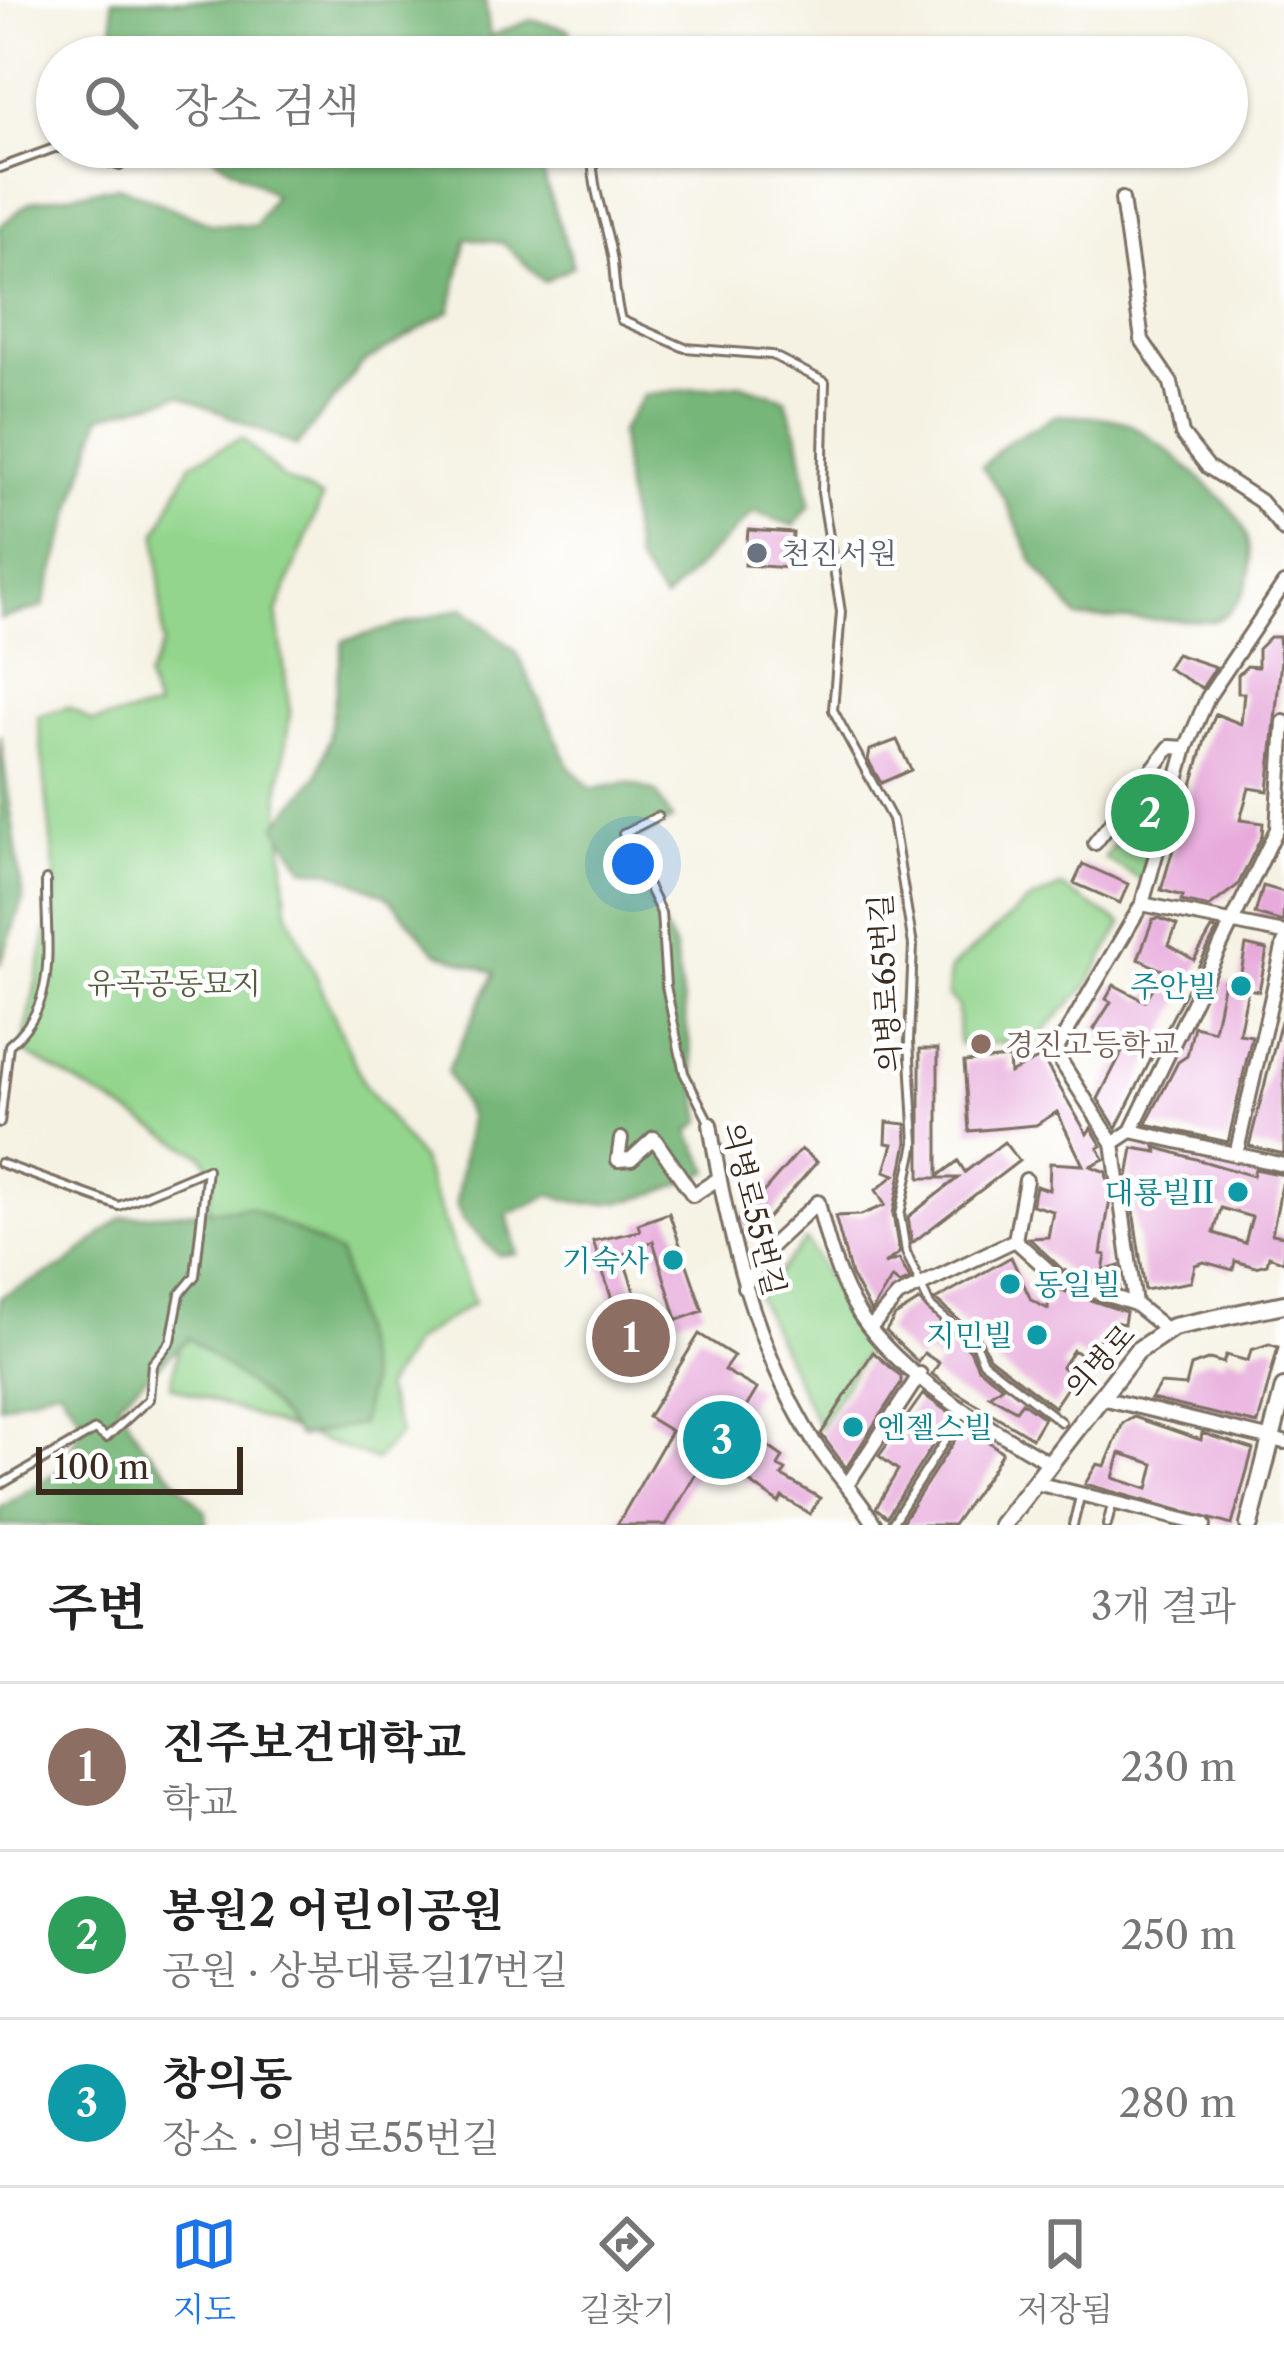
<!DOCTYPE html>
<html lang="ko">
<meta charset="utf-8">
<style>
body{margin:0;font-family:"Libre Caslon Text","Noto Serif KR",serif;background:#f6f6f6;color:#222}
.scale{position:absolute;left:36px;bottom:30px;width:207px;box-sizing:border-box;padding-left:12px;border:6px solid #3b2a1e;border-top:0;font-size:33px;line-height:42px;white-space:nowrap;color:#3b2a1e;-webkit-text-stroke:9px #fff;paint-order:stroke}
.you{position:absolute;left:633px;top:864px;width:42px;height:42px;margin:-30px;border:9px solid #fff;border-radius:50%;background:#1a73e8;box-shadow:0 0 0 18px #1a73e833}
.badge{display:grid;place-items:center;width:78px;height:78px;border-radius:50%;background:#1a73e8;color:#fff;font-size:39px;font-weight:700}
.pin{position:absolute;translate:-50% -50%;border:6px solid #fff;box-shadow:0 3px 12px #0006}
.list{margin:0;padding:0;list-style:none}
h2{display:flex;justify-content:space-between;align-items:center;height:156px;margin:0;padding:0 48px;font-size:51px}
h2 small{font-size:39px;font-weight:400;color:#767676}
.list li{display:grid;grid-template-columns:78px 1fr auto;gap:36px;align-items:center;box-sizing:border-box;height:168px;padding:0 48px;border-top:3px solid #e0e0e0}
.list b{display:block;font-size:45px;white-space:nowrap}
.list p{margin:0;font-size:39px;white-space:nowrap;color:#767676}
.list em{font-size:39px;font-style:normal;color:#767676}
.icon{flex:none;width:66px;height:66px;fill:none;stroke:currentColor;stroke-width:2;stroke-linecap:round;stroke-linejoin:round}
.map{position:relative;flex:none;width:1284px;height:1525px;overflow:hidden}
.search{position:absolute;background:#fff;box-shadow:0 3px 9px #0004;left:36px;right:36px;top:36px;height:132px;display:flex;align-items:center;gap:30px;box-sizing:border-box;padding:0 42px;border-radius:66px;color:#767676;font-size:45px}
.sheet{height:660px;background:#fff}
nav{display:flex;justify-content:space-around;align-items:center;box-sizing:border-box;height:168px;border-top:3px solid #e0e0e0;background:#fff;font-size:33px;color:#767676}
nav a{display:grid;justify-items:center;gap:6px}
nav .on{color:#1a73e8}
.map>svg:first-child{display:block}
.green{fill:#93d58d;stroke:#678056;stroke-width:3}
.forest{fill:#76b678;stroke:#58704b;stroke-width:3}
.building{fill:#e7aadb;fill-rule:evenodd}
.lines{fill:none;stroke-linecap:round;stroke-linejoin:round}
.lane-casing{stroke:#7c7063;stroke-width:12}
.street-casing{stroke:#7c7063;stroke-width:18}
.secondary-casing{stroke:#7c7063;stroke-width:22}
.lane{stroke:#fff;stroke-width:6}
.street{stroke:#fff;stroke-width:12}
.secondary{stroke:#fff;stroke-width:16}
.worship-dot{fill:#6b7280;stroke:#fff;stroke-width:4.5}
.culture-dot{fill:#0f9aa8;stroke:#fff;stroke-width:4.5}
.education-dot{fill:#8d6e63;stroke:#fff;stroke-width:4.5}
.labels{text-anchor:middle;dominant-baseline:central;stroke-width:9;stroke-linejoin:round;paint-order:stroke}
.worship-label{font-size:30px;fill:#5b616d;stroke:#fff;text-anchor:start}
.park-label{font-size:30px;fill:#555d3f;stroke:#fff}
.street-label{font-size:30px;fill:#3b2a1e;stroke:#fff}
.culture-label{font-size:30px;fill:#0d838f;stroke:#fff;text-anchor:end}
.education-label{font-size:30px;fill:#785e54;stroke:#fff;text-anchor:start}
</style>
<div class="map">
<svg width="1284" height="1525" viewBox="0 0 1284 1525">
<rect width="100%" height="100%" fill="#fff"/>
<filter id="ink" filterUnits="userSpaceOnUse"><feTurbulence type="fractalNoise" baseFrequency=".00833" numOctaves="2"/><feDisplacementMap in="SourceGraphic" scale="24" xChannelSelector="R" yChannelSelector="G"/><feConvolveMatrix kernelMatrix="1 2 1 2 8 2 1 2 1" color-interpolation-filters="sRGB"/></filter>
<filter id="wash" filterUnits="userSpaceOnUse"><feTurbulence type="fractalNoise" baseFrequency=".004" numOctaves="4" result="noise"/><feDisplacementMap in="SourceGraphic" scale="48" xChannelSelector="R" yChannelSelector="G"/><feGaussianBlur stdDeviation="2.7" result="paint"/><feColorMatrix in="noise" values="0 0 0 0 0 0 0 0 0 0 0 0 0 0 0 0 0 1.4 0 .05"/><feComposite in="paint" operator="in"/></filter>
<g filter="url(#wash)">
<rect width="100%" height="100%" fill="#f5f2e3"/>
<path class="green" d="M242,438L281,477L322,498L277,612L290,713L279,793L287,910L364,1084L421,1160L474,1303L414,1341L384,1389L400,1433L376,1460L171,1386L214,1175L203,1156L22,1051L56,886L38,716L68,707L92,722L156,709L147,679L163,644L157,533L191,463Z
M1172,769L1145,882L1104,858Z
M1061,887L1122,924L1088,985L1034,1041L959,1045L958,1006L948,996L950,969L1027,902Z
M806,1240L868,1348L819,1428L757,1296Z"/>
<path class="forest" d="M112,0H485L490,36L531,20L569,29L577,57H128L114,36Z
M205,147H534L573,266L544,282L503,243L467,238L450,311L362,364L297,446L180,395L101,416L43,607L0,619V226L30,202L119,186L211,224L255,226L274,195C256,180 214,161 205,147Z
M739,384L785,398L799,438L810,505L794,526L754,512L664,600L636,561L625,485L620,432L644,395Z
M1057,415C1079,417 1112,415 1131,425C1158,440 1228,498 1242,525C1260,561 1250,603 1214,621L1078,618L1034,563L1005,499L982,467L1006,443Z
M463,608L516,651L570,768L592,789L628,783L656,792L672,820L630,842L632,866L674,947L702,1121L689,1132L710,1171C658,1196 606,1215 551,1195L507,1215L517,1254L498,1255L464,1222L456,1204L469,1117L447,1071L495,973L436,952L387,896L331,871L304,868L276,826L318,775L329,739L343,641Z
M0,734L23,899L0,965Z
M249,1207L340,1254L369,1384L361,1424L299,1437L264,1397L189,1338L118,1402L141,1442L206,1512V1525H0V1508L64,1468L83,1421L58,1387L0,1406V1297L66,1265L122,1217Z"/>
<g id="blocks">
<path class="building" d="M748,530L793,533L791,568L745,565Z
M1270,637H1279L1281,660L1268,791L1249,788L1240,820L1263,823L1262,836L1238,885L1209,907L1181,901L1183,896L1161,890L1206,737L1216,714L1241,724L1244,693H1238V675L1247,666L1258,667V649Z
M1176,654L1216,667L1202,688L1167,668Z
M897,740L911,770L881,783L868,760L870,750Z
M1083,864L1128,884L1120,903L1074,883Z
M1263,886L1284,892L1283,922L1255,914Z
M1159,918L1177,925L1169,945L1194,960L1212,929L1217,930L1116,1128L1098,1099L1122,1052L1094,1029L1111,1002L1106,999L1114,985L1145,1001L1164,971L1138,959L1153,919Z
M1246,945L1267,950L1259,991L1248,989L1239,1034L1252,1036L1228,1142L1146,1124L1178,1062L1187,1056L1194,1026L1214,1031L1224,981L1239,984Z
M1281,1021H1284V1154L1249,1146Z
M920,1049H938V1176L958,1161L965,1172L1004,1142L1019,1161L912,1243L908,1217L958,1178H920Z
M1042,1057L1087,1134L1091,1128L1102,1146L1098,1148L1104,1159L1090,1166L1106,1172L1110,1199L1101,1254L1106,1255L1103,1271L1119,1266V1288L1063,1270L1029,1238L1048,1237L1053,1211L1032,1205L1036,1186L1049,1190L1050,1163L1083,1165L1057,1112L1036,1125L969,1131L964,1062L1009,1058L1010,1073Z
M887,1122L906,1124L907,1142L893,1214L899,1253L884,1264L899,1259L910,1279L899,1284L892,1278L871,1312L851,1275L835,1216L861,1215L885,1205L876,1190L895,1175L885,1171L893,1144L886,1143Z
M1155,1147L1253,1176L1255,1169L1284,1175L1272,1234L1284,1236V1262L1269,1256L1267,1264L1255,1267L1235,1261L1233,1270L1204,1262L1195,1265L1191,1282L1145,1290L1128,1177L1133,1148L1157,1152ZM1221,1208L1252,1217L1245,1243L1214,1233Z
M801,1149L817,1162L753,1235L739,1220Z
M669,1213L703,1311L677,1320L653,1241L622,1255L647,1329L624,1337L593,1241L640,1231L638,1224Z
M1011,1257L1031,1300L1048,1309L1049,1286L1126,1312L1124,1324L1114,1322L1106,1336L1103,1332L1086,1358L1073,1350L1062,1367L1075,1376L1054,1407L989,1357L981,1339L935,1300Z
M919,1301L970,1350L978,1368L1002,1386L989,1395L1016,1410L1022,1402L1044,1418L1032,1438L953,1390L932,1374L939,1363L924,1353L918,1362L886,1331L895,1316Z
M699,1334L734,1356L724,1370L757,1389L736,1424L783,1457L778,1466L786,1470L782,1476L820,1498L810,1514L782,1497L779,1503L708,1453L666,1525H617L671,1431L648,1417Z
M1269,1344L1278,1347L1258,1424L1151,1399L1160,1384L1186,1386L1191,1366L1210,1359L1223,1363L1226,1355L1248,1361L1251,1350Z
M873,1352L901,1376V1383L846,1468L821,1434Z
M923,1394L952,1415L887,1517L876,1508L898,1470L879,1456Z
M1134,1417L1201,1440L1202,1433L1253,1449L1232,1525L1085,1484L1097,1464L1105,1466L1123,1423ZM1120,1453L1154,1464L1148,1489L1113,1478Z
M965,1424L1002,1452L991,1471L953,1525H900Z"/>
</g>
</g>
<g filter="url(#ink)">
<use href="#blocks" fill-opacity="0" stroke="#7c7063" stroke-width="3"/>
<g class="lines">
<g class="lane-casing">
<path id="lane" d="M57,147L120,166
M593,147C589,186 608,225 613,262C615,283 615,299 621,320L685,348L772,355L825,382L822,493L841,612L833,710L892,819L913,945L909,1041L915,1143L900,1215L906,1252L930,1306L976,1345L983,1362L1061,1422
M0,168L57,147
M658,816L623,834L661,913L666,986L684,1073L710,1124
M0,1123L9,1045C61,1003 45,943 46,880
M0,1163L119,1206L207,1169L195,1276L180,1294L171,1341L152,1364L149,1399L106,1438L95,1430L0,1485
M891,1525L964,1411
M1073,1525L1080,1497
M1107,1525L1112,1505"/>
</g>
<g class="street-casing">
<path id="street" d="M1122,199L1142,340L1171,383L1182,434L1208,467L1260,501L1284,530
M1095,843L1170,747L1186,748
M1142,904L1284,933
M710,1124C727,1231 755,1349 814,1442C833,1471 857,1495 875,1525
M1131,1131L1284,1165
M621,1139L618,1160L631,1159L654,1138L693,1195L718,1179
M1113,1143L1131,1131L1277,829L1284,722
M1236,1155L1284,943
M1026,1180L1015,1240L1058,1279L1135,1304
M744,1287L773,1244L818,1202C827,1241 838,1281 860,1315C902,1378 986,1426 1050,1463
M871,1327L898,1296L1015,1240
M1167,1330L1135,1304L1113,1143L1055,1052L1142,904L1186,748L1208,697L1284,584
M1101,1398L1284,1442
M849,1482L920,1374
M1036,1483L1204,1525"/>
</g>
<g class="secondary-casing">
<path id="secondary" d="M1002,1525L1137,1351L1173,1327L1284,1304
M1249,1525L1284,1388"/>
</g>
<use href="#lane" class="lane"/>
<use href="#street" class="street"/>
<use href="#secondary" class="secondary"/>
</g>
</g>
<circle class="worship-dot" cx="757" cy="553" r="12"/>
<g class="culture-dot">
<circle cx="1241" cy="986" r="12"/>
<circle cx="1238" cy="1192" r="12"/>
<circle cx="673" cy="1260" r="12"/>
<circle cx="1010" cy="1284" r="12"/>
<circle cx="1037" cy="1335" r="12"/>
<circle cx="853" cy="1427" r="12"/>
</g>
<circle class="education-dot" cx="981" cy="1044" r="12"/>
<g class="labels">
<g class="worship-label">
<text x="781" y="553">천진서원</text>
</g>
<g class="park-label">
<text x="174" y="983">유곡공동묘지</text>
</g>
<g class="street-label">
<text transform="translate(885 983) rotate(-93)">의병로65번길</text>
<text transform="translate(754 1209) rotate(76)">의병로55번길</text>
<text transform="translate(1100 1361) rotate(-48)">의병로</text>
</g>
<g class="culture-label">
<text x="1217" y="986">주안빌</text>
<text x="1214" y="1192">대룡빌II</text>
<text x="649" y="1260">기숙사</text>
<text x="1034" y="1284" text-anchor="start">동일빌</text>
<text x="1013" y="1335">지민빌</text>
<text x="877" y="1427" text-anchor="start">엔젤스빌</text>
</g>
<g class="education-label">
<text x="1005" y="1044">경진고등학교</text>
</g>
</g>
</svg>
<div class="scale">100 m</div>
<div class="you"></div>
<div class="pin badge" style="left:631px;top:1338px;background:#8d6e63">1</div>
<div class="pin badge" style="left:1150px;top:813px;background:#2e9e5b">2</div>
<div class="pin badge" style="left:722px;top:1440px;background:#0f9aa8">3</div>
<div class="search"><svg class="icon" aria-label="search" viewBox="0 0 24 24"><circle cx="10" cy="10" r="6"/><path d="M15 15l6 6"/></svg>장소 검색</div>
</div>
<section class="sheet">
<h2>주변<small>3개 결과</small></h2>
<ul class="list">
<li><span class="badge" style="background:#8d6e63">1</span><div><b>진주보건대학교</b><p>학교</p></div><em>230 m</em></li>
<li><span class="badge" style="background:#2e9e5b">2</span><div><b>봉원2 어린이공원</b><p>공원 · 상봉대룡길17번길</p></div><em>250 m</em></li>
<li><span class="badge" style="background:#0f9aa8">3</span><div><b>창의동</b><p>장소 · 의병로55번길</p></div><em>280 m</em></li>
</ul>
</section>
<nav>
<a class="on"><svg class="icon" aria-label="map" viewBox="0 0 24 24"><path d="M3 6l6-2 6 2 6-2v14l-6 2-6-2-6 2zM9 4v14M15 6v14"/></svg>지도</a>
<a><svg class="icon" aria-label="directions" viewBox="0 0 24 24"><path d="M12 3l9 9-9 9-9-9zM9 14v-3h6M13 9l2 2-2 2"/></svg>길찾기</a>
<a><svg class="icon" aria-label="saved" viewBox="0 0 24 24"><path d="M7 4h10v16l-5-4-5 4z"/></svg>저장됨</a>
</nav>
